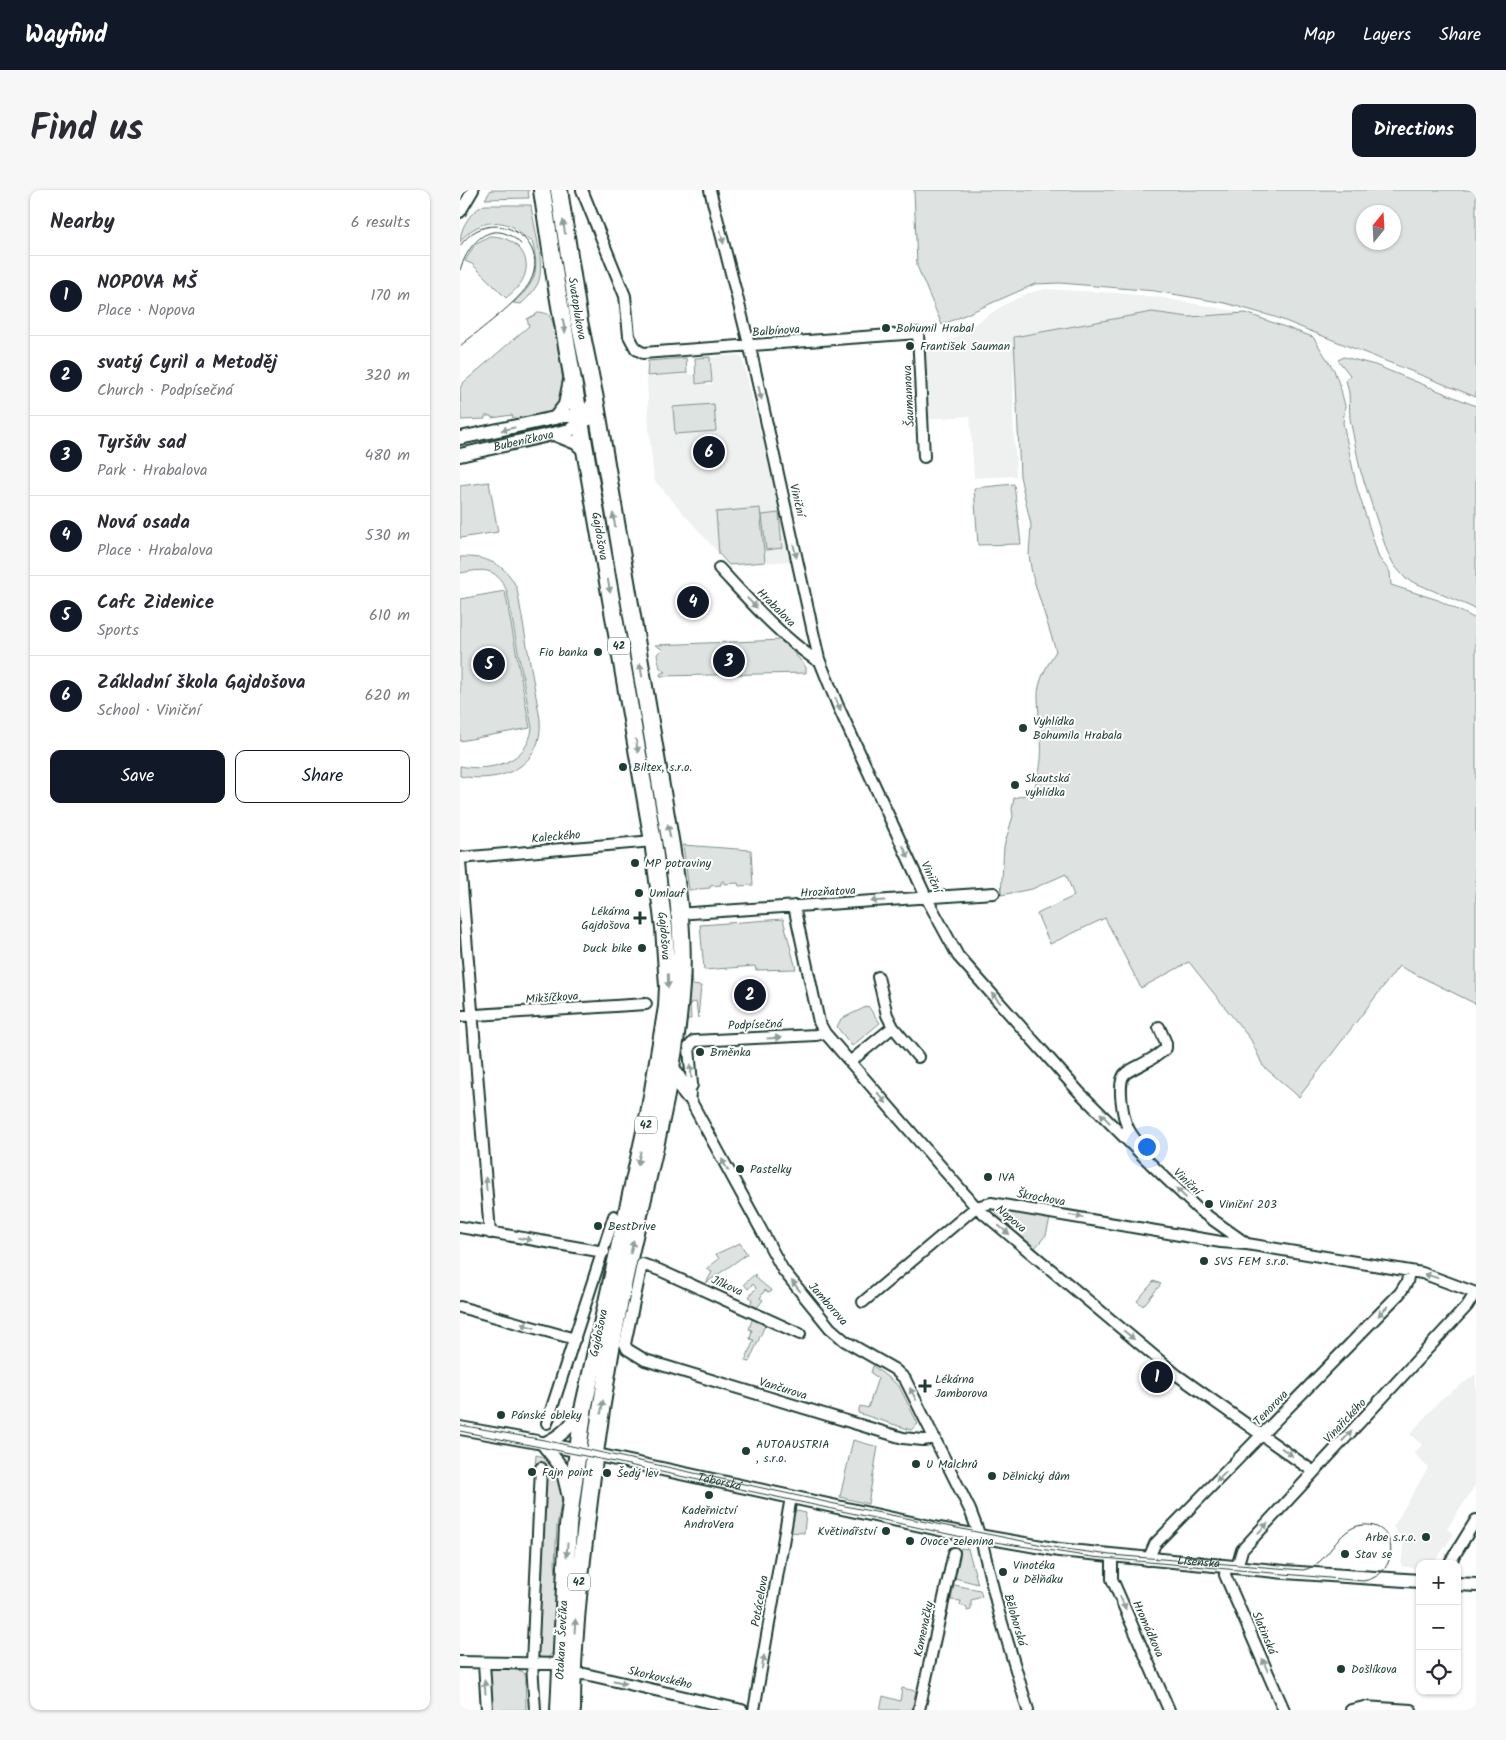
<!DOCTYPE html>
<meta charset="utf-8">
<style>
body{margin:0;font-family:Kalam,sans-serif;background:#f7f7f7;color:#2b2b33}
.controls{position:absolute;right:15px;bottom:15px;display:grid;overflow:hidden;border-radius:10px;box-shadow:0 1px 4px #0004}
.controls button{width:45px;height:45px;display:grid;place-items:center;padding:0;border:0;border-bottom:1px solid #e1e1e2;background:#fff;color:#2b2b33;font:25px sans-serif}
.compass{position:absolute;left:896px;top:15px;width:45px;height:45px;border-radius:50%;background:#fff;box-shadow:0 1px 4px #0004;rotate:18deg}
.you{position:absolute;left:686px;top:956px;width:18px;height:18px;margin:-12px;border:4px solid #fff;border-radius:50%;background:#1a73e8;box-shadow:0 0 0 8px #1a73e833}
.badge{display:grid;place-items:center;width:32px;height:32px;border-radius:50%;background:#111827;color:#fff;font-size:16px;font-weight:700}
.pin{position:absolute;translate:-50% -50%;border:2px solid #fff;box-shadow:0 1px 5px #0006}
.list{margin:0;padding:0;list-style:none}
h2{display:flex;justify-content:space-between;align-items:center;height:65px;margin:0;padding:0 20px;font-size:21px}
h2 small{font-size:16px;font-weight:400;color:#7c7c81}
.list li{display:grid;grid-template-columns:32px 1fr auto;gap:15px;align-items:center;box-sizing:border-box;height:80px;padding:0 20px;border-top:1px solid #e1e1e2}
.list b{display:block;font-size:19px;white-space:nowrap}
.list p{margin:0;font-size:16px;white-space:nowrap;color:#7c7c81}
.list em{font-size:16px;font-style:normal;color:#7c7c81}
.actions{display:flex;gap:10px;padding:15px 20px}
.actions a{flex:1;padding:11px 0;border:1px solid #111827;border-radius:10px;text-align:center;font-size:18px;color:#111827}
.actions .main{background:#111827;color:#fff}
.icon{flex:none;width:28px;height:28px;fill:none;stroke:currentColor;stroke-width:2;stroke-linecap:round;stroke-linejoin:round}
.map{position:relative;flex:none;width:1016px;height:1520px;overflow:hidden;border-radius:10px}
header{display:flex;align-items:center;gap:30px;box-sizing:border-box;height:70px;padding:0 25px;background:#111827;color:#fff}
header strong{font-size:24px}
nav{display:flex;gap:28px;margin-inline-start:auto;font-size:18px}
.intro{display:flex;align-items:center;justify-content:space-between;box-sizing:border-box;height:120px;padding:0 30px}
h1{margin:0;font-size:35px}
.button{padding:12px 22px;border-radius:10px;background:#111827;color:#fff;font-size:18px;font-weight:700}
main{display:flex;gap:30px;padding:0 30px}
aside{flex:1;background:#fff;border-radius:10px;box-shadow:0 1px 4px #0004}
.map>svg:first-child{display:block}
.built{fill:#eef1f0}
.green{fill:#dee3e2;stroke:#7e908b;fill-rule:evenodd}
.lines{fill:none;stroke-linecap:round;stroke-linejoin:round}
.minor-casing{stroke:#1f3d34;stroke-width:14}
.tertiary-casing{stroke:#1f3d34;stroke-width:16}
.primary-casing{stroke:#1f3d34;stroke-width:20}
.minor{stroke:#fff;stroke-width:10}
.tertiary{stroke:#fff;stroke-width:12}
.primary{stroke:#fff;stroke-width:16}
.tram{stroke:#1f3d34;stroke-width:1}
.oneway{fill:#8f9e9a}
.poi-dot{fill:#1f3d34;stroke:#fff;stroke-width:2}
.labels{text-anchor:middle;dominant-baseline:central;stroke-width:4;stroke-linejoin:round;paint-order:stroke}
.shield{fill:#fff;stroke:#627771;stroke-width:1}
.shield-label{font-size:11px;font-weight:bold;fill:#1f3d34}
.street-label{font-size:12px;fill:#1f3d34;stroke:#fff}
.poi-label{font-size:12px;fill:#1f3d34;stroke:#fff;text-anchor:start}
</style>
<header>
<strong>Wayfind</strong>
<nav><a>Map</a><a>Layers</a><a>Share</a></nav>
</header>
<div class="intro"><h1>Find us</h1><a class="button">Directions</a></div>
<main>
<aside>
<h2>Nearby<small>6 results</small></h2>
<ul class="list">
<li><span class="badge">1</span><div><b>NOPOVA MŠ</b><p>Place · Nopova</p></div><em>170 m</em></li>
<li><span class="badge">2</span><div><b>svatý Cyril a Metoděj</b><p>Church · Podpísečná</p></div><em>320 m</em></li>
<li><span class="badge">3</span><div><b>Tyršův sad</b><p>Park · Hrabalova</p></div><em>480 m</em></li>
<li><span class="badge">4</span><div><b>Nová osada</b><p>Place · Hrabalova</p></div><em>530 m</em></li>
<li><span class="badge">5</span><div><b>Cafc Zidenice</b><p>Sports</p></div><em>610 m</em></li>
<li><span class="badge">6</span><div><b>Základní škola Gajdošova</b><p>School · Viniční</p></div><em>620 m</em></li>
</ul>
<div class="actions"><a class="main">Save</a><a>Share</a></div>
</aside>
<div class="map">
<svg width="1016" height="1520" viewBox="0 0 1016 1520">
<rect width="100%" height="100%" fill="#fff"/>
<filter id="ink" filterUnits="userSpaceOnUse"><feTurbulence type="fractalNoise" baseFrequency=".02" numOctaves="2"/><feDisplacementMap in="SourceGraphic" scale="10" xChannelSelector="R" yChannelSelector="G"/><feConvolveMatrix kernelMatrix="1 2 1 2 8 2 1 2 1" color-interpolation-filters="sRGB"/></filter>
<g filter="url(#ink)">
<path class="built" d="M585,99L656,103L704,108L786,123L729,127L692,122L554,147L553,225L556,286L514,288L510,226L468,229L464,159L493,149L542,116L568,103Z
M279,165L282,167L332,371L269,375L194,290L189,241L187,187L235,184V195L253,194L251,167Z
M1016,1184V1294L987,1339L994,1344L973,1374H960V1379L941,1376L943,1356L941,1348L933,1337L968,1278L954,1263L962,1255L950,1244L980,1210Z"/>
<path class="green" d="M31,0H68L69,8L25,9Z
M454,0H1016V207L815,127L765,113L695,101L600,93L575,94L482,135L457,76ZM934,22V52H904V22Z
M25,15H71C73,34 86,76 78,93C74,101 68,108 61,114L53,113C76,93 80,81 72,51C65,49 60,41 53,37C34,27 12,35 0,52C0,38 11,20 25,15Z
M29,46C53,45 76,66 62,91C58,98 52,103 46,108L12,74L5,71L15,54Z
M80,122L88,124L93,132C100,177 124,235 53,228L52,225L32,228L31,226H25V229L1,230L0,198L3,193L69,136L67,129Z
M692,122L729,127L786,123L853,147L874,180L881,200L885,216L883,233L897,298L919,368L930,382L931,395L978,410L1016,429V814L939,776L839,907L803,876L791,850L729,772L681,798L645,728L590,754L577,724L614,706L606,684L572,699L541,705L544,656L553,626L552,619L554,608L572,603C588,568 579,544 578,508C577,491 588,474 596,461L572,384L569,365L571,335L560,286L554,147Z
M250,167L252,192L236,194L235,168Z
M884,167L915,175L1016,216V419L946,389L934,375L927,361L900,279L890,229L889,203L886,190L890,185L878,170Z
M226,168L227,183L187,186L188,171Z
M254,214L256,241L215,244L213,217Z
M111,230V233L18,252L19,250Z
M29,292L38,342L0,348V296Z
M554,294L561,354L518,355L514,298Z
M300,318L305,372L269,375L259,364L256,322Z
M319,323L322,358L306,360L302,325Z
M0,367C26,366 47,374 57,399L80,529C84,577 41,594 0,586V576C30,582 68,573 72,538L47,401C35,376 24,379 0,383Z
M45,401L70,538L0,551V409Z
M323,450L346,477V483L200,486L201,483L205,482L200,478L197,464L202,459L195,455Z
M223,655L291,660L293,695L279,696L278,693L264,694V691L261,692V695L250,696V698L229,700Z
M323,729L336,779L296,780L295,776L244,780L240,735Z
M229,763L232,795L241,796L238,828L236,812L230,813L231,829H226Z
M408,816L420,833L392,856L377,837L381,829Z
M538,1017L591,1025L586,1045L575,1058L535,1024Z
M280,1053L287,1064L246,1093L252,1082L246,1079L259,1069L256,1064Z
M295,1084L296,1088L312,1101L309,1103L305,1100L300,1108L303,1110L296,1119L290,1117L292,1109L289,1107L296,1098L293,1094L288,1099L284,1094Z
M694,1091L701,1094L683,1116L677,1111Z
M293,1127L306,1133L289,1172L285,1171L294,1150L290,1149L292,1140L289,1139Z
M413,1176L439,1196L458,1234L451,1240L398,1223L400,1216L408,1218L418,1188L411,1183Z
M393,1250L418,1257L408,1314L380,1307Z
M76,1265L92,1269L97,1279L103,1302L97,1336L95,1374L98,1398L95,1460L87,1469L80,1468L77,1462L87,1279L75,1277Z
M332,1320L346,1323L344,1343L329,1342Z
M501,1358L508,1359L518,1394L495,1388Z
M494,1395L520,1400L522,1407L511,1410V1420L507,1421V1417L500,1415L501,1411L491,1410Z
M31,1478L62,1481L65,1484L66,1520H30L28,1479Z
M442,1498L456,1501L452,1520H420L423,1506L440,1511Z"/>
<g class="lines">
<g class="minor-casing">
<path id="minor" d="M122,0L165,106L169,146L176,159L183,163L458,143L464,267
M250,0L291,162L359,469L378,516L467,709L498,766L619,902L695,978L739,1020L787,1054L962,1083L1016,1103
M0,22L13,0
M259,378C289,410 319,445 356,470L359,469
M0,668L193,651
M0,672L30,1043
M334,716L359,832L365,843L516,1017L717,1185L854,1282
M216,724L534,703
M418,787L427,825L433,837L458,867
M0,826L186,814
M365,843L356,845L234,851L229,857L232,895L227,904L323,1080L370,1138L385,1151L434,1179L445,1189L510,1320L521,1349L539,1423L568,1520
M391,871L433,837
M681,957C677,951 671,945 668,938C663,928 656,890 666,883C679,874 695,870 706,858V853L699,837
M0,1037L144,1062
M403,1112L516,1017L531,1013L761,1052L786,1054
M0,1117L115,1149
M340,1144L199,1080L182,1074L165,1154L167,1159L185,1170L443,1248L463,1250L475,1248
M87,1233L154,1026
M652,1367V1389L709,1520
M688,1370L695,1354L940,1103L947,1092L949,1081
M989,1374L1016,1330
M766,1376L765,1385L824,1520
M777,1377L782,1360L1007,1116L1015,1103
M0,1472L100,1474
M24,1473L27,1520
M112,1485L125,1484L282,1520
M75,1520L72,1474L81,1278
M294,1520L331,1307
M459,1520L494,1363
M891,1520L904,1517L951,1520"/>
</g>
<g class="tertiary-casing">
<g id="tertiary">
<path d="M95,228L105,215L110,190"/>
<path d="M94,244L116,253L125,261"/>
<path d="M0,248L104,226H114L127,230"/>
<path id="s1" d="M0,265L110,240L123,229L135,209"/>
<path id="s2" d="M0,1238L77,1252L479,1339L599,1360L825,1382L960,1391"/>
<path d="M83,1254L102,1278L109,1307"/>
<path d="M83,1254C101,1247 112,1236 121,1220"/>
<path d="M997,1394L1016,1395"/>
</g>
</g>
<g class="primary-casing">
<g id="primary">
<path id="s3" d="M82,0L96,93L193,651L204,738L208,796L207,817L189,924L124,1215L108,1336L99,1520"/>
<path id="s4" d="M99,0L119,131L135,209L211,655C218,701 224,749 221,795C214,903 181,1005 160,1110C146,1182 135,1255 127,1327C119,1392 112,1455 112,1520"/>
<path d="M211,878L227,904"/>
</g>
</g>
<use href="#minor" class="minor"/>
<use href="#tertiary" class="tertiary"/>
<use href="#primary" class="primary"/>
<g class="tram">
<path d="M0,56C29,12 93,48 70,92C60,111 18,141 0,156"/>
<path d="M0,80C9,51 33,26 61,54"/>
<path id="s5" d="M0,1235L84,1250L375,1314L598,1358L650,1365L843,1380C870,1375 876,1337 903,1335C939,1332 941,1385 903,1391L632,1367L502,1347L155,1272L0,1241"/>
</g>
</g>
<defs><path id="oneway-solid" d="M-6-.8H1V-3.2L6.5 0L1 3.2V.8H-6Z" transform="scale(1.25)"/></defs>
<g class="oneway">
<use href="#oneway-solid" transform="translate(104 37) rotate(-99)"/>
<use href="#oneway-solid" transform="translate(262 47) rotate(76)"/>
<use href="#oneway-solid" transform="translate(104 136) rotate(80)"/>
<use href="#oneway-solid" transform="translate(300 203) rotate(77)"/>
<use href="#oneway-solid" transform="translate(48 239) rotate(167)"/>
<use href="#oneway-solid" transform="translate(154 330) rotate(-100)"/>
<use href="#oneway-solid" transform="translate(335 361) rotate(77)"/>
<use href="#oneway-solid" transform="translate(149 396) rotate(80)"/>
<use href="#oneway-solid" transform="translate(292 413) rotate(46)"/>
<use href="#oneway-solid" transform="translate(181 480) rotate(-100)"/>
<use href="#oneway-solid" transform="translate(378 514) rotate(67)"/>
<use href="#oneway-solid" transform="translate(177 556) rotate(80)"/>
<use href="#oneway-solid" transform="translate(209 641) rotate(-100)"/>
<use href="#oneway-solid" transform="translate(446 662) rotate(65)"/>
<use href="#oneway-solid" transform="translate(418 711) rotate(177)"/>
<use href="#oneway-solid" transform="translate(208 791) rotate(89)"/>
<use href="#oneway-solid" transform="translate(536 808) rotate(-132)"/>
<use href="#oneway-solid" transform="translate(314 848) rotate(-3)"/>
<use href="#oneway-solid" transform="translate(231 881) rotate(-94)"/>
<use href="#oneway-solid" transform="translate(422 908) rotate(50)"/>
<use href="#oneway-solid" transform="translate(645 928) rotate(-135)"/>
<use href="#oneway-solid" transform="translate(179 968) rotate(103)"/>
<use href="#oneway-solid" transform="translate(265 975) rotate(-119)"/>
<use href="#oneway-solid" transform="translate(26 994) rotate(-95)"/>
<use href="#oneway-solid" transform="translate(721 1003) rotate(-136)"/>
<use href="#oneway-solid" transform="translate(616 1026) rotate(10)"/>
<use href="#oneway-solid" transform="translate(544 1040) rotate(40)"/>
<use href="#oneway-solid" transform="translate(65 1049) rotate(10)"/>
<use href="#oneway-solid" transform="translate(172 1057) rotate(-77)"/>
<use href="#oneway-solid" transform="translate(971 1086) rotate(-163)"/>
<use href="#oneway-solid" transform="translate(336 1096) rotate(-129)"/>
<use href="#oneway-solid" transform="translate(923 1121) rotate(134)"/>
<use href="#oneway-solid" transform="translate(68 1136) rotate(-164)"/>
<use href="#oneway-solid" transform="translate(669 1145) rotate(40)"/>
<use href="#oneway-solid" transform="translate(453 1204) rotate(-118)"/>
<use href="#oneway-solid" transform="translate(142 1217) rotate(-81)"/>
<use href="#oneway-solid" transform="translate(887 1246) rotate(-47)"/>
<use href="#oneway-solid" transform="translate(827 1262) rotate(36)"/>
<use href="#oneway-solid" transform="translate(761 1287) rotate(135)"/>
<use href="#oneway-solid" transform="translate(803 1338) rotate(-47)"/>
<use href="#oneway-solid" transform="translate(107 1360) rotate(94)"/>
<use href="#oneway-solid" transform="translate(663 1413) rotate(66)"/>
<use href="#oneway-solid" transform="translate(115 1436) rotate(-86)"/>
<use href="#oneway-solid" transform="translate(303 1472) rotate(-80)"/>
<use href="#oneway-solid" transform="translate(805 1475) rotate(-113)"/>
<use href="#oneway-solid" transform="translate(160 1492) rotate(13)"/>
<use href="#oneway-solid" transform="translate(25 1497) rotate(-94)"/>
</g>
</g>
<g class="poi-dot">
<circle cx="426" cy="138" r="5"/>
<circle cx="450" cy="156" r="5"/>
<circle cx="138" cy="462" r="5"/>
<circle cx="563" cy="538" r="5"/>
<circle cx="163" cy="577" r="5"/>
<circle cx="555" cy="595" r="5"/>
<circle cx="175" cy="673" r="5"/>
<circle cx="179" cy="703" r="5"/>
<path d="M177.5 720.5h5v5h5v5h-5v5h-5v-5h-5v-5h5z"/>
<circle cx="182" cy="758" r="5"/>
<circle cx="240" cy="862" r="5"/>
<circle cx="280" cy="979" r="5"/>
<circle cx="528" cy="987" r="5"/>
<circle cx="749" cy="1014" r="5"/>
<circle cx="138" cy="1036" r="5"/>
<circle cx="744" cy="1071" r="5"/>
<path d="M462.5 1188.5h5v5h5v5h-5v5h-5v-5h-5v-5h5z"/>
<circle cx="41" cy="1225" r="5"/>
<circle cx="286" cy="1261" r="5"/>
<circle cx="456" cy="1274" r="5"/>
<circle cx="72" cy="1282" r="5"/>
<circle cx="147" cy="1283" r="5"/>
<circle cx="532" cy="1286" r="5"/>
<circle cx="249" cy="1305" r="5"/>
<circle cx="426" cy="1341" r="5"/>
<circle cx="966" cy="1347" r="5"/>
<circle cx="450" cy="1351" r="5"/>
<circle cx="885" cy="1364" r="5"/>
<circle cx="543" cy="1382" r="5"/>
<circle cx="881" cy="1479" r="5"/>
</g>
<g class="labels">
<g class="shield">
<rect x="148" y="447.5" width="22" height="17" rx="4"/>
<rect x="175" y="926.5" width="22" height="17" rx="4"/>
<rect x="108" y="1383.5" width="22" height="17" rx="4"/>
</g>
<g class="shield-label">
<text x="159" y="456">42</text>
<text x="186" y="935">42</text>
<text x="119" y="1392">42</text>
</g>
<g class="street-label">
<text stroke="none"><textPath href="#s4" startOffset="120">Svatoplukova</textPath></text>
<text transform="translate(316 141) rotate(-4)">Balbínova</text>
<text transform="translate(449 206) rotate(-93)">Šaumannova</text>
<text stroke="none"><textPath href="#s1" startOffset="65">Bubeníčkova</textPath></text>
<text transform="translate(337 310) rotate(77)">Viniční</text>
<text stroke="none"><textPath href="#s3" startOffset="351">Gajdošova</textPath></text>
<text transform="translate(316 418) rotate(45)">Hrabalova</text>
<text transform="translate(96 647) rotate(-5)">Kaleckého</text>
<text transform="translate(471 687) rotate(65)">Viniční</text>
<text transform="translate(368 702) rotate(-3)">Hrozňatova</text>
<text stroke="none"><textPath href="#s3" startOffset="756">Gajdošova</textPath></text>
<text transform="translate(92 808) rotate(-4)">Mikšíčkova</text>
<text transform="translate(295 835) rotate(-2)">Podpísečná</text>
<text transform="translate(727 992) rotate(44)">Viniční</text>
<text transform="translate(581 1008) rotate(10)">Škrochova</text>
<text transform="translate(551 1029) rotate(40)">Nopova</text>
<text transform="translate(267 1096) rotate(24)">Jílkova</text>
<text transform="translate(368 1114) rotate(49)">Jamborova</text>
<text transform="translate(139 1143) rotate(-78)">Gajdošova</text>
<text transform="translate(323 1199) rotate(17)">Vančurova</text>
<text transform="translate(811 1218) rotate(-46)">Tenorova</text>
<text transform="translate(885 1231) rotate(-47)">Vinařického</text>
<text stroke="none"><textPath href="#s2" startOffset="265">Táborská</textPath></text>
<text stroke="none"><textPath href="#s5" startOffset="752">Líšeňská</textPath></text>
<text transform="translate(300 1411) rotate(-80)">Potácelova</text>
<text transform="translate(555 1430) rotate(74)">Bělohorská</text>
<text transform="translate(464 1439) rotate(-78)">Kamenačky</text>
<text transform="translate(688 1439) rotate(66)">Hromádkova</text>
<text transform="translate(804 1443) rotate(67)">Slatinská</text>
<text transform="translate(102 1450) rotate(-87)">Otakara Ševčíka</text>
<text transform="translate(200 1488) rotate(13)">Skorkovského</text>
</g>
<g class="poi-label">
<text x="436" y="138">Bohumil Hrabal</text>
<text x="460" y="156">František Sauman</text>
<text x="128" y="462" text-anchor="end">Fio banka</text>
<text x="573" y="531">Vyhlídka<tspan x="573" dy="14">Bohumila Hrabala</tspan></text>
<text x="173" y="577">Biltex, s.r.o.</text>
<text x="565" y="588">Skautská<tspan x="565" dy="14">vyhlídka</tspan></text>
<text x="185" y="673">MP potraviny</text>
<text x="189" y="703">Umlauf</text>
<text x="170" y="721" text-anchor="end">Lékárna<tspan x="170" dy="14">Gajdošova</tspan></text>
<text x="172" y="758" text-anchor="end">Duck bike</text>
<text x="250" y="862">Brněnka</text>
<text x="290" y="979">Pastelky</text>
<text x="538" y="987">IVA</text>
<text x="759" y="1014">Viniční 203</text>
<text x="148" y="1036">BestDrive</text>
<text x="754" y="1071">SVS FEM s.r.o.</text>
<text x="475" y="1189">Lékárna<tspan x="475" dy="14">Jamborova</tspan></text>
<text x="51" y="1225">Pánské obleky</text>
<text x="296" y="1254">AUTOAUSTRIA<tspan x="296" dy="14">, s.r.o.</tspan></text>
<text x="466" y="1274">U Malchrů</text>
<text x="82" y="1282">Fajn point</text>
<text x="157" y="1283">Šedý lev</text>
<text x="542" y="1286">Dělnický dům</text>
<text x="249" y="1320" text-anchor="middle">Kadeřnictví<tspan x="249" dy="14">AndroVera</tspan></text>
<text x="416" y="1341" text-anchor="end">Květinářství</text>
<text x="956" y="1347" text-anchor="end">Arbe s.r.o.</text>
<text x="460" y="1351">Ovoce zelenina</text>
<text x="895" y="1364">Stav se</text>
<text x="553" y="1375">Vinotéka<tspan x="553" dy="14">u Dělňáku</tspan></text>
<text x="891" y="1479">Došlíkova</text>
</g>
</g>
</svg>
<div class="controls">
<button>+</button>
<button>−</button>
<button><svg class="icon" aria-label="locate" viewBox="0 0 24 24"><circle cx="12" cy="12" r="6"/><path d="M12 2v4M12 18v4M2 12h4M18 12h4"/></svg></button>
</div>
<svg class="compass" viewBox="-18 -18 36 36"><path d="M0-13l5 13h-10z" fill="#e53935"/><path d="M0 13l5-13h-10z" fill="#7c7c81"/></svg>
<div class="you"></div>
<div class="pin badge" style="left:697px;top:1187px">1</div>
<div class="pin badge" style="left:290px;top:805px">2</div>
<div class="pin badge" style="left:269px;top:471px">3</div>
<div class="pin badge" style="left:233px;top:412px">4</div>
<div class="pin badge" style="left:29px;top:474px">5</div>
<div class="pin badge" style="left:249px;top:262px">6</div>
</div>
</main>
